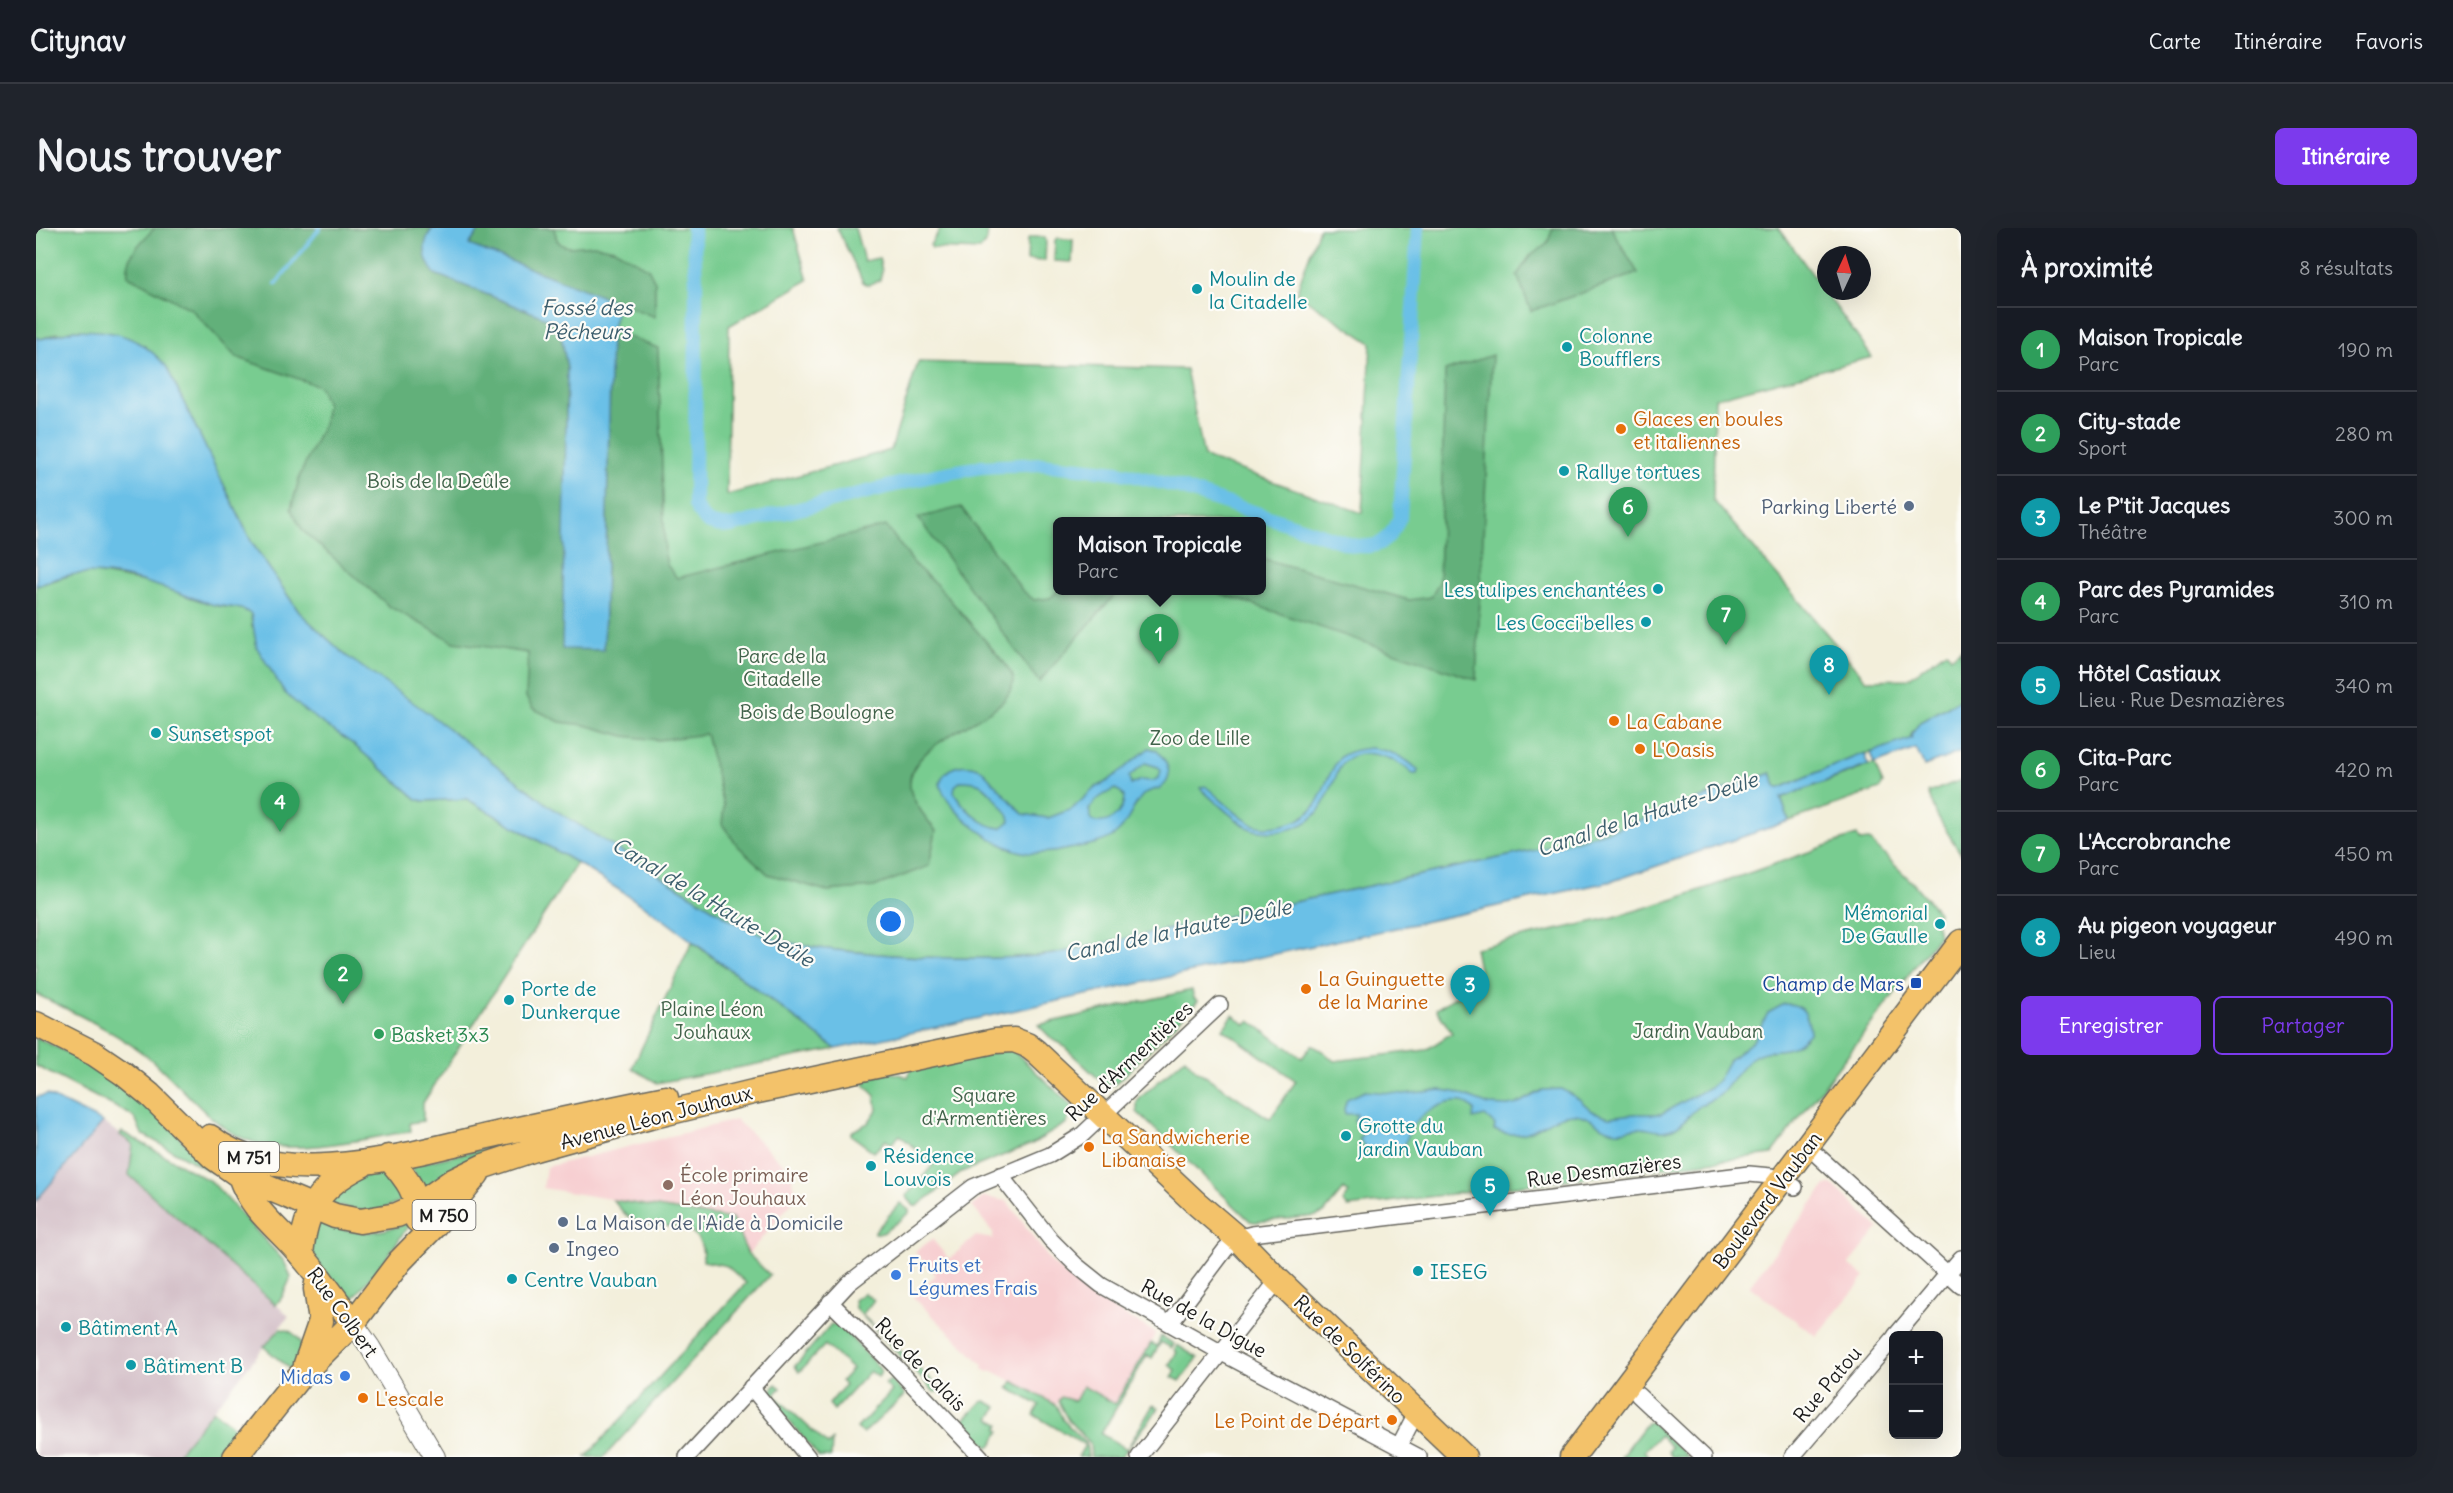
<!DOCTYPE html>
<html lang="fr">
<meta charset="utf-8">
<style>
body{margin:0;font-family:Delius,sans-serif;background:#20242c;color:#f1f3f6}
.controls{position:absolute;right:18px;bottom:18px;display:grid;overflow:hidden;border-radius:9px;box-shadow:0 6px 24px #0002}
.controls button{width:54px;height:54px;display:grid;place-items:center;padding:0;border:0;border-bottom:2px solid #363941;background:#171b24;color:#f1f3f6;font:30px sans-serif}
.compass{position:absolute;left:1781px;top:18px;width:54px;height:54px;border-radius:50%;background:#171b24;box-shadow:0 6px 24px #0002;rotate:4deg}
.you{position:absolute;left:855px;top:694px;width:21px;height:21px;margin:-15px;border:4px solid #fff;border-radius:50%;background:#1a73e8;box-shadow:0 0 0 9px #1a73e833}
.badge{display:grid;place-items:center;width:39px;height:39px;border-radius:50%;background:#7c3aed;color:#fff;font-size:20px;font-weight:700}
.pin{position:absolute;translate:-50% -50px;filter:drop-shadow(0 2px 3px #0008)}
.pin::after{content:'';position:absolute;top:32px;width:21px;height:18px;background:inherit;clip-path:polygon(0 0,100% 0,50% 100%)}
.popup{position:absolute;left:1017px;top:289px;width:213px;height:78px;box-sizing:border-box;display:grid;place-content:center;border-radius:9px;background:#171b24;filter:drop-shadow(0 2px 4px #0005);font-size:20px;white-space:nowrap;color:#9ea1a6}
.popup b{font-size:22px;color:#f1f3f6}
.popup::after{content:'';position:absolute;left:50%;top:100%;margin-left:-12px;border:12px solid transparent;border-top-color:#171b24}
.list{margin:0;padding:0;list-style:none}
h2{display:flex;justify-content:space-between;align-items:center;height:78px;margin:0;padding:0 24px;font-size:26px}
h2 small{font-size:20px;font-weight:400;color:#9ea1a6}
.list li{display:grid;grid-template-columns:39px 1fr auto;gap:18px;align-items:center;box-sizing:border-box;height:84px;padding:0 24px;border-top:2px solid #363941}
.list b{display:block;font-size:22px;white-space:nowrap}
.list p{margin:0;font-size:20px;white-space:nowrap;color:#9ea1a6}
.list em{font-size:20px;font-style:normal;color:#9ea1a6}
.actions{display:flex;gap:12px;padding:18px 24px}
.actions a{flex:1;padding:14px 0;border:2px solid #7c3aed;border-radius:9px;text-align:center;font-size:21px;color:#7c3aed}
.actions .main{background:#7c3aed;color:#fff}
.map{position:relative;flex:none;width:1925px;height:1229px;overflow:hidden;border-radius:9px}
header{display:flex;align-items:center;gap:36px;box-sizing:border-box;height:84px;padding:0 30px;background:#171b24;border-bottom:2px solid #363941}
header strong{font-size:28px}
nav{display:flex;gap:33px;margin-inline-start:auto;font-size:21px}
.intro{display:flex;align-items:center;justify-content:space-between;box-sizing:border-box;height:144px;padding:0 36px}
h1{margin:0;font-size:42px}
.button{padding:15px 27px;border-radius:9px;background:#7c3aed;color:#fff;font-size:21px;font-weight:700}
main{display:flex;gap:36px;padding:0 36px}
aside{flex:1;background:#171b24;border-radius:9px;box-shadow:0 6px 24px #0002}
.map>svg:first-child{display:block}
.built{fill:#f7cfd1}
.industrial{fill:#d2bdc6}
.green{fill:#78cc90;stroke:#4a7456;stroke-width:1.5;fill-rule:evenodd}
.forest{fill:#62b07a;stroke:#3f664b;stroke-width:1.5}
.water{fill:#6bc0e7;stroke:#446e82;stroke-width:1.5;fill-rule:evenodd}
.lines{fill:none;stroke-linecap:round;stroke-linejoin:round}
.stream{stroke:#6bc0e7;stroke-width:4}
.canal{stroke:#6bc0e7;stroke-width:14}
.minor-casing{stroke:#67665f;stroke-width:18}
.tertiary-casing{stroke:#67665f;stroke-width:22}
.primary-casing{stroke:#67665f;stroke-width:27}
.minor{stroke:#fff;stroke-width:15}
.tertiary{stroke:#fff;stroke-width:20}
.primary{stroke:#f3c26a;stroke-width:24}
.culture-dot{fill:#0f9aa8;stroke:#fdfcf7;stroke-width:2}
.food-dot{fill:#e8710a;stroke:#fdfcf7;stroke-width:2}
.service-dot{fill:#5c6f8a;stroke:#fdfcf7;stroke-width:2}
.transit-dot{fill:#1a4fb4;stroke:#fdfcf7;stroke-width:2}
.leisure-dot{fill:#2e9e5b;stroke:#fdfcf7;stroke-width:2}
.education-dot{fill:#8d6e63;stroke:#fdfcf7;stroke-width:2}
.shop-dot{fill:#3f7fe0;stroke:#fdfcf7;stroke-width:2}
.labels{text-anchor:middle;dominant-baseline:central;stroke-width:4.5;stroke-linejoin:round;paint-order:stroke}
.shield{fill:#fdfcf7;stroke:#605f5e;stroke-width:1.5}
.shield-label{font-size:18px;font-weight:bold;fill:#1c1c1c}
.culture-label{font-size:20px;fill:#0d838f;stroke:#fdfcf7;text-anchor:start}
.food-label{font-size:20px;fill:#c56008;stroke:#fdfcf7;text-anchor:start}
.park-label{font-size:20px;fill:#41624a;stroke:#fdfcf7}
.service-label{font-size:20px;fill:#4e5e75;stroke:#fdfcf7;text-anchor:start}
.transit-label{font-size:20px;fill:#164399;stroke:#fdfcf7;text-anchor:end}
.leisure-label{font-size:20px;fill:#27864d;stroke:#fdfcf7;text-anchor:start}
.street-label{font-size:20px;fill:#1c1c1c;stroke:#fdfcf7}
.education-label{font-size:20px;fill:#785e54;stroke:#fdfcf7;text-anchor:start}
.shop-label{font-size:20px;fill:#366cbe;stroke:#fdfcf7;text-anchor:start}
.water-label{font-size:21px;font-style:italic;fill:#3c5e6d;stroke:#fdfcf7}
</style>
<header>
<strong>Citynav</strong>
<nav><a>Carte</a><a>Itinéraire</a><a>Favoris</a></nav>
</header>
<div class="intro"><h1>Nous trouver</h1><a class="button">Itinéraire</a></div>
<main>
<div class="map">
<svg width="1925" height="1229" viewBox="0 0 1925 1229">
<rect width="100%" height="100%" fill="#fdfcf7"/>
<filter id="ink" filterUnits="userSpaceOnUse"><feTurbulence type="fractalNoise" baseFrequency=".0167" numOctaves="2"/><feDisplacementMap in="SourceGraphic" scale="12" xChannelSelector="R" yChannelSelector="G"/><feConvolveMatrix kernelMatrix="1 2 1 2 8 2 1 2 1" color-interpolation-filters="sRGB"/></filter>
<filter id="wash" filterUnits="userSpaceOnUse"><feTurbulence type="fractalNoise" baseFrequency=".008" numOctaves="4" result="noise"/><feDisplacementMap in="SourceGraphic" scale="24" xChannelSelector="R" yChannelSelector="G"/><feGaussianBlur stdDeviation="1.35" result="paint"/><feColorMatrix in="noise" values="0 0 0 0 0 0 0 0 0 0 0 0 0 0 0 0 0 1.4 0 .05"/><feComposite in="paint" operator="in"/></filter>
<g filter="url(#wash)">
<rect width="100%" height="100%" fill="#f3efdb"/>
<path class="built" d="M700,892L757,945L756,954L761,964L759,971L712,1026L696,991L507,960L510,939Z
M1796,956L1843,1000L1813,1037L1829,1049L1780,1108L1713,1058L1790,957Z
M948,969L971,973L1016,1035L1037,1053L1052,1066L1120,1105L1079,1176L1048,1159L1039,1173L1025,1169L1020,1177L957,1143L952,1144L946,1141L947,1137L877,1069L900,1047L879,1024L896,1011L913,1031L940,1008L957,1011V1005L936,978Z"/>
<path class="industrial" d="M67,894L97,916L93,947L253,1088L139,1229H0V973Z"/>
<path class="green" d="M0,0H397L392,7L399,46L523,95L575,102L583,75L433,17L445,0H757L772,52L693,98L691,267L855,222L882,134L1150,141L1168,229L1326,285L1335,115L1260,65L1283,0H1743L1836,129L1679,170L1677,272L1830,452L1872,451L1910,423L1915,429L1925,421V471L1884,494L1875,507L1879,515L1826,526L1744,560H1741L1735,545L1579,601L1523,617L1018,726C959,733 902,731 843,726C806,723 765,720 729,708C719,705 709,699 700,695L519,583L309,427L263,384L216,315L130,138L109,118L21,105L5,111L0,109ZM1021,294H1225V362H1021Z
M801,0H819L828,33L843,30L846,43L844,52L832,57L827,54Z
M905,0H952L951,12L944,22L896,20L894,17Z
M994,9H1008L1010,11L1009,33L991,32L992,11Z
M1022,10L1037,12L1036,34L1018,33L1019,12Z
M60,345L120,356L156,370L182,378L208,381L215,386L216,399L295,500L317,516L381,571L387,573L431,571L541,635L387,875V893L374,895L375,903C327,911 249,931 204,909C171,893 146,858 118,834C83,805 41,786 0,766V358L38,346Z
M1838,536L1847,556L1844,561L1753,593L1745,570Z
M1925,552V626L1901,588L1892,565Z
M1821,607L1824,613L1833,612L1877,655L1902,684L1900,693L1903,707L1736,926L1312,979L1307,974L1313,965L1308,961L1288,985L1280,988L1219,994L1214,993L1101,884V874L1105,869L1149,830L1160,842L1234,891L1260,853L1187,801L1197,787L1210,797L1214,793L1266,830L1276,817L1288,824L1298,833L1390,822L1416,805L1400,781L1424,766L1422,763L1446,757L1439,720L1578,689L1642,670Z
M656,714L800,821L621,855L596,840Z
M1156,762L1158,770L1162,773L1079,857L1067,855L1024,815L1017,812L1002,797Z
M0,809L72,845L121,885L177,945L106,906L100,892L93,886L0,838Z
M976,821L1036,878L1031,895L996,916L928,943L881,978H878L870,968L897,937L864,907L855,916L850,912L838,924L815,907V904L832,895L841,882L839,868L824,852L854,844L872,849L877,838Z
M86,904L176,954L248,1033L255,1049L246,1069L240,1077L93,947L97,916L84,907Z
M482,913L389,961L373,938Z
M343,944L355,947L373,969L339,985L289,976C300,961 324,947 343,944Z
M577,972L696,991L712,1026L734,1047L568,1229H550L710,1055L691,1038L667,1033C669,988 624,1003 597,992C590,989 582,978 577,972Z
M864,975L873,982V985L847,1005H839V1003Z
M280,992C315,1007 336,1008 372,995L373,997L349,1032L310,1079L275,1023Z
M828,1065L838,1072L826,1087L907,1163L898,1164L819,1080L818,1072Z
M795,1096L804,1098L846,1143L842,1149L834,1143L798,1182L793,1176L809,1157L805,1153L816,1141L789,1117L763,1144L759,1138Z
M244,1101C255,1101 269,1112 266,1125C265,1130 258,1137 255,1142L228,1119Z
M1125,1108L1138,1116L1136,1120L1125,1114L1116,1130L1111,1127L1065,1206L1091,1221L1117,1177L1123,1180L1085,1229H1055L1054,1215L1032,1192L1022,1173L1025,1169L1039,1173L1047,1158L1079,1176L1115,1115L1121,1118Z
M1141,1117L1162,1130L1144,1153L1136,1149L1140,1142L1133,1137L1141,1124L1139,1122Z
M855,1152L869,1167L827,1206L821,1200L856,1163L849,1156Z
M977,1153L1020,1177L1027,1192L1050,1215L1052,1229H1042L1049,1217L998,1187L1003,1177L972,1160Z
M740,1156L745,1160L738,1167L792,1217L796,1213L795,1229H783L734,1170L733,1166Z
M949,1173L961,1179L954,1191L964,1196L962,1201L964,1203L956,1217L952,1219L927,1193L945,1174Z
M177,1182L204,1204L203,1211L188,1229H139Z
M1616,1194L1652,1229H1636L1632,1223L1635,1219L1624,1207L1608,1223L1613,1229H1585L1611,1195Z"/>
<path class="forest" d="M119,0H397L392,7L399,46L523,95L531,140L527,421H568L575,102L622,120L629,327L631,337L641,350L850,298L880,338L902,358L967,433L976,446L978,454C975,461 972,469 966,474C943,497 863,521 875,564C879,578 892,592 900,603L893,638L838,659L791,663L732,646L701,617L686,596L688,578L670,506L622,512L588,508L549,497L524,494L496,480L490,469L492,425L418,414L354,379L267,303L255,281L264,247L288,195L291,176L283,158L200,129L155,81L92,48C89,29 105,13 119,0Z
M445,0H518L521,12L526,17L533,19L558,17L578,21L612,40L619,54V89L433,17Z
M1517,0H1575L1602,45L1495,83L1481,47L1494,28L1511,16Z
M1456,127L1440,452L1177,363L1225,362V330L1373,372L1395,369L1403,355L1409,143Z
M925,279L986,362L998,372L1014,370L1022,363H1082L1003,454L882,290Z"/>
<path class="water" d="M397,0H445L433,17L583,75L575,102L568,422L526,421L531,140L523,95L399,46C387,31 385,15 397,0Z
M38,102C78,102 103,107 130,138L216,315L263,384L309,427L392,485L519,582L700,695C709,699 719,705 729,708C765,720 806,723 843,726C902,731 959,733 1018,726L1523,617L1579,601L1735,545L1741,560H1744L1826,526H1830V533L1833,537L1745,570L1753,593L1577,653L800,821L616,683L541,635L431,571L387,573L381,571L317,516L269,483L249,465L221,420L215,386C203,377 188,380 175,376C131,362 87,341 40,346C27,347 13,354 0,358V109L5,111Z
M1925,471V524L1888,538L1880,521L1838,536L1834,525L1876,510L1875,507L1884,494Z
M1113,520L1120,522C1130,531 1141,550 1124,560C1118,563 1112,562 1107,567C1096,578 1093,595 1081,605C1071,614 1055,617 1042,619C1026,623 1008,626 992,625C963,622 912,585 904,556C908,537 929,534 945,541L987,586L1012,590L1036,581L1060,559L1072,553ZM1109,535L1122,539L1125,543L1123,550L1116,553L1105,552L1095,557L1093,549ZM925,553C932,553 938,553 944,556C952,561 974,585 974,593L965,600C946,599 927,579 918,564L919,558ZM1079,561L1085,564L1088,569C1087,586 1073,598 1056,593L1053,582C1060,570 1067,567 1079,561Z
M1333,520C1351,521 1369,529 1382,542L1381,546H1377C1361,531 1327,515 1307,535C1302,541 1300,549 1297,556C1285,583 1278,597 1246,603C1236,604 1224,604 1215,601C1203,596 1175,570 1164,560L1169,558C1182,568 1202,589 1216,596C1225,600 1238,599 1247,597C1289,588 1282,559 1303,531C1309,523 1324,522 1333,520Z
M1748,776C1768,775 1772,787 1774,804C1752,831 1738,816 1717,829C1703,839 1696,855 1684,867C1678,872 1670,873 1664,878C1655,884 1649,894 1640,899C1627,907 1618,901 1605,900C1597,899 1590,903 1582,903C1565,903 1554,885 1536,886C1507,888 1497,917 1458,902L1459,897L1449,888L1437,891L1438,882C1435,879 1431,875 1426,874C1409,872 1386,884 1376,899C1370,907 1372,916 1364,924C1347,930 1331,927 1323,910L1328,905L1329,898H1321V894L1318,893L1321,886H1309L1308,881L1311,871L1329,863L1367,866L1405,862L1419,864L1453,877L1472,878L1481,876L1507,862L1525,861L1543,871L1556,883L1573,889L1598,886H1625L1676,858L1682,852L1693,832L1717,813L1732,785Z
M11,867L67,894L0,973V869Z"/>
<g class="lines">
<path class="stream" d="M240,56L284,0"/>
<path class="canal" d="M657,0L660,53L659,277C669,296 674,298 695,298L899,247L945,239L1005,236L1082,244L1139,258L1316,317C1343,322 1353,314 1364,289L1382,0"/>
</g>
</g>
<g filter="url(#ink)">
<g class="lines">
<g class="minor-casing">
<path id="minor" d="M1782,928L1925,1058
M964,947L1015,1012L1040,1037L1065,1057L1186,1125L1383,1229
M794,1074L859,1138L945,1229
M1134,1095L1189,1022L1201,1010L1216,1006L1713,946L1735,948L1759,959
M1859,1108L1925,1030
M715,1159L772,1229
M1602,1167L1668,1229
M1363,1218L1380,1185
M651,1229L813,1055L937,959L1014,927L1046,907L1184,777
M1103,1229L1242,1052
M1756,1229L1858,1110"/>
</g>
<g class="tertiary-casing">
<path id="tertiary" d="M317,1095L334,1119L399,1229"/>
</g>
<g class="primary-casing">
<path id="primary" d="M0,796L59,826L87,845L114,867L177,929L204,948L299,988L324,993L361,987L381,978L415,954L448,938L499,921L614,889L717,864L959,813L978,812L991,817L1000,824L1160,975L1201,1010L1242,1052L1428,1229
M174,909C246,968 383,923 465,905C520,893 575,881 630,870
M352,929C369,949 383,964 381,992
M204,948C217,985 242,999 266,1028C284,1049 300,1072 317,1095
M265,1027C269,980 284,958 326,937
M270,1136L285,1093L280,1061L282,1049
M199,1229L262,1150L317,1095L364,1033L398,998L441,946
M1536,1229L1925,714"/>
</g>
<use href="#minor" class="minor"/>
<use href="#tertiary" class="tertiary"/>
<use href="#primary" class="primary"/>
</g>
</g>
<g class="culture-dot">
<circle cx="1161" cy="61" r="6"/>
<circle cx="1531" cy="119" r="6"/>
<circle cx="1528" cy="243" r="6"/>
<circle cx="1622" cy="361" r="6"/>
<circle cx="1610" cy="394" r="6"/>
<circle cx="120" cy="505" r="6"/>
<circle cx="1904" cy="696" r="6"/>
<circle cx="473" cy="772" r="6"/>
<circle cx="1310" cy="908" r="6"/>
<circle cx="835" cy="938" r="6"/>
<circle cx="1382" cy="1043" r="6"/>
<circle cx="476" cy="1051" r="6"/>
<circle cx="30" cy="1099" r="6"/>
<circle cx="95" cy="1137" r="6"/>
</g>
<g class="food-dot">
<circle cx="1585" cy="201" r="6"/>
<circle cx="1578" cy="493" r="6"/>
<circle cx="1604" cy="521" r="6"/>
<circle cx="1270" cy="761" r="6"/>
<circle cx="1053" cy="919" r="6"/>
<circle cx="327" cy="1170" r="6"/>
<circle cx="1356" cy="1192" r="6"/>
</g>
<g class="service-dot">
<circle cx="1873" cy="278" r="6"/>
<circle cx="527" cy="994" r="6"/>
<circle cx="518" cy="1020" r="6"/>
</g>
<rect class="transit-dot" x="1874" y="749" width="12" height="12" rx="3"/>
<circle class="leisure-dot" cx="343" cy="806" r="6"/>
<circle class="education-dot" cx="632" cy="957" r="6"/>
<g class="shop-dot">
<circle cx="860" cy="1047" r="6"/>
<circle cx="309" cy="1148" r="6"/>
</g>
<g class="labels">
<g class="shield">
<rect x="183" y="914" width="60" height="30" rx="4.5"/>
<rect x="376.5" y="972" width="63" height="30" rx="4.5"/>
</g>
<g class="shield-label">
<text x="213" y="929">M 751</text>
<text x="408" y="987">M 750</text>
</g>
<g class="culture-label">
<text x="1173" y="50">Moulin de<tspan x="1173" dy="23">la Citadelle</tspan></text>
<text x="1543" y="107">Colonne<tspan x="1543" dy="23">Boufflers</tspan></text>
<text x="1540" y="243">Rallye tortues</text>
<text x="1610" y="361" text-anchor="end">Les tulipes enchantées</text>
<text x="1598" y="394" text-anchor="end">Les Cocci'belles</text>
<text x="132" y="505">Sunset spot</text>
<text x="1892" y="684" text-anchor="end">Mémorial<tspan x="1892" dy="23">De Gaulle</tspan></text>
<text x="485" y="760">Porte de<tspan x="485" dy="23">Dunkerque</tspan></text>
<text x="1322" y="897">Grotte du<tspan x="1322" dy="23">jardin Vauban</tspan></text>
<text x="847" y="927">Résidence<tspan x="847" dy="23">Louvois</tspan></text>
<text x="1394" y="1043">IESEG</text>
<text x="488" y="1051">Centre Vauban</text>
<text x="42" y="1099">Bâtiment A</text>
<text x="107" y="1137">Bâtiment B</text>
</g>
<g class="food-label">
<text x="1597" y="190">Glaces en boules<tspan x="1597" dy="23">et italiennes</tspan></text>
<text x="1590" y="493">La Cabane</text>
<text x="1616" y="521">L'Oasis</text>
<text x="1282" y="750">La Guinguette<tspan x="1282" dy="23">de la Marine</tspan></text>
<text x="1065" y="908">La Sandwicherie<tspan x="1065" dy="23">Libanaise</tspan></text>
<text x="339" y="1170">L'escale</text>
<text x="1344" y="1192" text-anchor="end">Le Point de Départ</text>
</g>
<g class="park-label">
<text x="402" y="252">Bois de la Deûle</text>
<text x="746" y="427">Parc de la<tspan x="746" dy="23">Citadelle</tspan></text>
<text x="781" y="483">Bois de Boulogne</text>
<text x="1164" y="509">Zoo de Lille</text>
<text x="676" y="780">Plaine Léon<tspan x="676" dy="23">Jouhaux</tspan></text>
<text x="1662" y="802">Jardin Vauban</text>
<text x="948" y="866">Square<tspan x="948" dy="23">d'Armentières</tspan></text>
</g>
<g class="service-label">
<text x="1861" y="278" text-anchor="end">Parking Liberté</text>
<text x="539" y="994">La Maison de l'Aide à Domicile</text>
<text x="530" y="1020">Ingeo</text>
</g>
<g class="transit-label">
<text x="1868" y="755">Champ de Mars</text>
</g>
<g class="leisure-label">
<text x="355" y="806">Basket 3x3</text>
</g>
<g class="street-label">
<text transform="translate(1093 833) rotate(-43)">Rue d'Armentières</text>
<text transform="translate(620 889) rotate(-15)">Avenue Léon Jouhaux</text>
<text transform="translate(1568 942) rotate(-7)">Rue Desmazières</text>
<text transform="translate(1731 972) rotate(-53)">Boulevard Vauban</text>
<text transform="translate(307 1084) rotate(54)">Rue Colbert</text>
<text transform="translate(1168 1090) rotate(29)">Rue de la Digue</text>
<text transform="translate(1314 1121) rotate(44)">Rue de Solférino</text>
<text transform="translate(885 1136) rotate(46)">Rue de Calais</text>
<text transform="translate(1791 1156) rotate(-50)">Rue Patou</text>
</g>
<g class="education-label">
<text x="644" y="946">École primaire<tspan x="644" dy="23">Léon Jouhaux</tspan></text>
</g>
<g class="shop-label">
<text x="872" y="1036">Fruits et<tspan x="872" dy="23">Légumes Frais</tspan></text>
<text x="297" y="1148" text-anchor="end">Midas</text>
</g>
<g class="water-label">
<text x="551" y="79">Fossé des<tspan x="551" dy="24">Pêcheurs</tspan></text>
<text transform="translate(1611 586) rotate(-18)">Canal de la Haute-Deûle</text>
<text transform="translate(677 674) rotate(31)">Canal de la Haute-Deûle</text>
<text transform="translate(1142 702) rotate(-12)">Canal de la Haute-Deûle</text>
</g>
</g>
</svg>
<div class="controls">
<button>+</button>
<button>−</button>
</div>
<svg class="compass" viewBox="-18 -18 36 36"><path d="M0-13l5 13h-10z" fill="#e53935"/><path d="M0 13l5-13h-10z" fill="#9ea1a6"/></svg>
<div class="you"></div>
<div class="pin badge" style="left:1123px;top:436px;background:#2e9e5b">1</div>
<div class="popup"><b>Maison Tropicale</b>Parc</div>
<div class="pin badge" style="left:307px;top:776px;background:#2e9e5b">2</div>
<div class="pin badge" style="left:1434px;top:787px;background:#0f9aa8">3</div>
<div class="pin badge" style="left:244px;top:604px;background:#2e9e5b">4</div>
<div class="pin badge" style="left:1454px;top:988px;background:#0f9aa8">5</div>
<div class="pin badge" style="left:1592px;top:309px;background:#2e9e5b">6</div>
<div class="pin badge" style="left:1690px;top:417px;background:#2e9e5b">7</div>
<div class="pin badge" style="left:1793px;top:467px;background:#0f9aa8">8</div>
</div>
<aside>
<h2>À proximité<small>8 résultats</small></h2>
<ul class="list">
<li><span class="badge" style="background:#2e9e5b">1</span><div><b>Maison Tropicale</b><p>Parc</p></div><em>190 m</em></li>
<li><span class="badge" style="background:#2e9e5b">2</span><div><b>City-stade</b><p>Sport</p></div><em>280 m</em></li>
<li><span class="badge" style="background:#0f9aa8">3</span><div><b>Le P'tit Jacques</b><p>Théâtre</p></div><em>300 m</em></li>
<li><span class="badge" style="background:#2e9e5b">4</span><div><b>Parc des Pyramides</b><p>Parc</p></div><em>310 m</em></li>
<li><span class="badge" style="background:#0f9aa8">5</span><div><b>Hôtel Castiaux</b><p>Lieu · Rue Desmazières</p></div><em>340 m</em></li>
<li><span class="badge" style="background:#2e9e5b">6</span><div><b>Cita-Parc</b><p>Parc</p></div><em>420 m</em></li>
<li><span class="badge" style="background:#2e9e5b">7</span><div><b>L'Accrobranche</b><p>Parc</p></div><em>450 m</em></li>
<li><span class="badge" style="background:#0f9aa8">8</span><div><b>Au pigeon voyageur</b><p>Lieu</p></div><em>490 m</em></li>
</ul>
<div class="actions"><a class="main">Enregistrer</a><a>Partager</a></div>
</aside>
</main>
